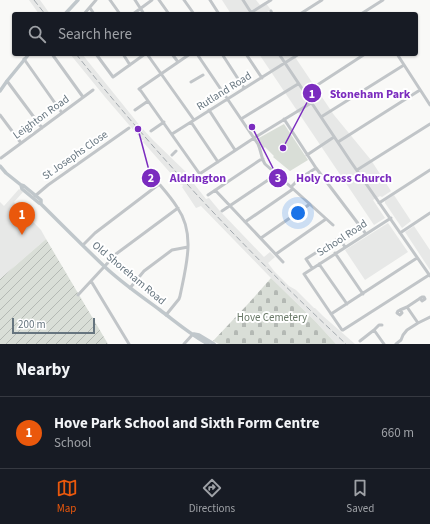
<!DOCTYPE html>
<style>
body{margin:0;font-family:"Source Sans 3",sans-serif;background:#242831;color:#f1f3f6}
.scale{position:absolute;left:12px;bottom:10px;width:83px;box-sizing:border-box;padding-left:4px;border:2px solid #66757f;border-top:0;font-size:11px;line-height:14px;white-space:nowrap;color:#66757f;-webkit-text-stroke:3px #fff;paint-order:stroke}
.you{position:absolute;left:298px;top:213px;width:14px;height:14px;margin:-10px;border:3px solid #fff;border-radius:50%;background:#1a73e8;box-shadow:0 0 0 6px #1a73e833}
.badge{display:grid;place-items:center;width:26px;height:26px;border-radius:50%;background:#ea580c;color:#fff;font-size:13px;font-weight:700}
.pin{position:absolute;translate:-50% -33px;filter:drop-shadow(0 1px 2px #0008)}
.pin::after{content:'';position:absolute;top:21px;width:14px;height:12px;background:inherit;clip-path:polygon(0 0,100% 0,50% 100%)}
.list{margin:0;padding:0;list-style:none}
h2{display:flex;justify-content:space-between;align-items:center;height:52px;margin:0;padding:0 16px;font-size:17px}
h2 small{font-size:13px;font-weight:400;color:#9ea1a6}
.list li{display:grid;grid-template-columns:26px 1fr auto;gap:12px;align-items:center;box-sizing:border-box;height:72px;padding:0 16px;border-top:1px solid #363941}
.list b{display:block;font-size:15px;white-space:nowrap}
.list p{margin:0;font-size:13px;white-space:nowrap;color:#9ea1a6}
.list em{font-size:13px;font-style:normal;color:#9ea1a6}
.icon{flex:none;width:22px;height:22px;fill:none;stroke:currentColor;stroke-width:2;stroke-linecap:round;stroke-linejoin:round}
.map{position:relative;flex:none;width:430px;height:344px;overflow:hidden}
.search{position:absolute;background:#171b24;box-shadow:0 1px 3px #0004;left:12px;right:12px;top:12px;height:44px;display:flex;align-items:center;gap:10px;box-sizing:border-box;padding:0 14px;border-radius:4px;color:#9ea1a6;font-size:15px}
.sheet{height:124px;background:#171b24}
nav{display:flex;justify-content:space-around;align-items:center;box-sizing:border-box;height:56px;border-top:1px solid #363941;background:#171b24;font-size:11px;color:#9ea1a6}
nav a{display:grid;justify-items:center;gap:2px}
nav .on{color:#ea580c}
.map>svg:first-child{display:block}
.built{fill:#e7e8e7}
.cemetery{fill:url(#cemetery-stones)}
.park{fill:#d9ded7}
.garden{fill:url(#garden-furrows)}
.lines{fill:none;stroke-linecap:round;stroke-linejoin:round}
.minor{stroke:#c1c5c8;stroke-width:3}
.major{stroke:#c0c7cb;stroke-width:3.5}
.rail{stroke:#a3a9ae;stroke-width:1;stroke-dasharray:6 3;stroke-linecap:butt}
.labels{text-anchor:middle;dominant-baseline:central;stroke-width:4;stroke-linejoin:round;paint-order:stroke}
.street-label{font-size:11px;fill:#66757f;stroke:#fff}
.park-label{font-size:11px;fill:#687866;stroke:#fff}
.leader{fill:none;stroke:#7b2cbf;stroke-width:1.5}
.callout-dot{fill:#7b2cbf;stroke:#fff;stroke-width:1.5}
.mark-label{font-size:12px;text-anchor:middle;font-weight:bold;fill:#fff}
.callout-label{font-size:12px;text-anchor:middle;font-weight:bold;fill:#7b2cbf;stroke:#fff;stroke-width:4;stroke-linejoin:round;paint-order:stroke}
</style>
<div class="map">
<svg width="430" height="344" viewBox="0 0 430 344">
<defs>
<pattern id="cemetery-stones" width="16" height="16" patternUnits="userSpaceOnUse"><rect width="16" height="16" fill="#d9ded7"/><path d="M2 7V4a2 2 0 0 1 4 0v3zM10 15v-3a2 2 0 0 1 4 0v3z" fill="#b4b9b4"/></pattern>
<pattern id="garden-furrows" width="10" height="10" patternUnits="userSpaceOnUse"><rect width="10" height="10" fill="#d9ded7"/><path d="M-1 1l2-2M0 10L10 0M9 11l2-2" fill="none" stroke="#b4b9b4"/></pattern>
</defs>
<rect width="100%" height="100%" fill="#f9f9f7"/>
<path class="built" d="M29,0H40L50,14H39Z
M222,0H256L260,5L265,2L271,10L265,13L266,14H231Z
M70,54H82L141,127L152,139L155,142L190,176L188,180L189,181L191,180L206,199L209,198L219,210L264,257L270,252L275,257L268,263L274,271L289,286L296,290L314,308H315L323,316L355,344H336L316,322L270,277L201,206L196,208L182,187L183,186L182,184L181,185L143,142L144,140H142L105,97Z
M259,54H293L334,115L371,160L391,191L382,197L380,196L373,200L385,218L374,225Z
M19,189L23,192L14,202L41,230L46,239L0,279V202L4,206Z
M394,195L411,221L402,228L385,203V201Z
M388,223L408,252L365,280L345,250Z
M414,226L430,250V270L405,232Z"/>
<path class="cemetery" d="M271,278L316,322L336,344H219L213,341L247,305Z"/>
<path class="park" d="M284,124L308,160L290,171L273,157L274,156L265,147L263,149L262,146L257,139Z"/>
<path class="garden" d="M46,239L108,344H0V279Z"/>
<g class="lines">
<path class="minor" d="M110,0L120,14
M135,0L144,14
M159,0L169,14
M184,0L194,14
M210,0L219,14
M243,0L252,14
M90,8L94,14
M271,11L272,14
M84,14L96,0
M133,14L152,0
M249,14L271,0
M300,14L322,0
M361,14L383,0
M52,54L83,97
M96,54L113,77L145,54
M123,54L130,65
M147,54L194,120
M172,54L178,62
M190,54L139,89L141,91L199,173H201L254,138L311,103
M197,54L258,144C261,150 261,158 265,164L291,187L333,225
M222,54L244,88
M246,54L262,78
M279,54L351,162L430,276
M397,54L430,105
M24,59L62,113
M7,81L42,128
M191,82L203,75
M305,93L365,54
M135,110L148,101
M209,110L235,150
M0,115L21,143
M321,117L404,65
M241,119L298,84
M284,119L316,168L366,234
M191,122L218,162
M151,131L164,122
M172,134L299,54
M338,142L420,90
M172,155L176,151
M307,155L334,137
M1,158L93,90
M357,170L430,124
M291,187L299,179L316,168
M215,190L283,262
M208,195L260,160L263,159
M35,196L48,185L129,128
M379,203L430,170
M222,211L277,174
M391,218L304,274L342,330H343L429,275
M245,222L293,189
M400,233L430,213
M261,238L310,204
M83,245L95,233L158,185H160C166,192 172,199 177,207C196,234 186,266 180,296L179,299L166,315
M335,253L363,294
M276,254L326,219
M319,264L347,304
M312,268L306,259L339,238L345,247
M91,281L129,344
M130,288L144,271L172,250L188,247
M78,295L116,254L178,208
M400,310L398,311L397,313L400,315L402,313L401,311L400,310L407,307
M331,314L417,258
M418,323L407,307L422,297H424L425,299L422,301L420,298
M374,330L379,325H382
M360,341L374,330L384,344
M184,344L193,334
M396,344L401,340L403,335L407,330L418,323L430,317"/>
<path class="major" d="M65,14L78,0
M0,91L7,81L29,54
M0,166L6,173L21,185L22,189L39,203L41,204
M21,185L24,186L41,200V204C62,225 83,246 105,267C122,283 141,296 160,310C176,322 191,335 208,344
M194,334L199,335L214,344"/>
<path class="rail" d="M34,0L45,14
M76,54C158,157 249,254 346,344"/>
</g>
<g class="labels">
<g class="street-label">
<text transform="translate(224 91) rotate(-32)">Rutland Road</text>
<text transform="translate(41 117) rotate(-36)">Leighton Road</text>
<text transform="translate(75 155) rotate(-35)">St Josephs Close</text>
<text transform="translate(342 238) rotate(-33)">School Road</text>
<text transform="translate(129 273) rotate(40)">Old Shoreham Road</text>
</g>
<g class="park-label">
<text x="272" y="317">Hove Cemetery</text>
</g>
</g>
<path class="leader" d="M283 148L312 93M138 129L151 178M252 127L278 178"/>
<g class="callout-dot">
<circle cx="283" cy="148" r="4"/>
<circle cx="138" cy="129" r="4"/>
<circle cx="252" cy="127" r="4"/>
<circle cx="312" cy="93" r="10"/>
<circle cx="151" cy="178" r="10"/>
<circle cx="278" cy="178" r="10"/>
</g>
<g class="mark-label">
<text x="312" y="98">1</text>
<text x="151" y="182">2</text>
<text x="278" y="182">3</text>
</g>
<g class="callout-label">
<text x="370" y="98">Stoneham Park</text>
<text x="198" y="182">Aldrington</text>
<text x="344" y="182">Holy Cross Church</text>
</g>
</svg>
<div class="scale">200 m</div>
<div class="you"></div>
<div class="pin badge" style="left:22px;top:235px">1</div>
<div class="search"><svg class="icon" aria-label="search" viewBox="0 0 24 24"><circle cx="10" cy="10" r="6"/><path d="M15 15l6 6"/></svg>Search here</div>
</div>
<section class="sheet">
<h2>Nearby<small></small></h2>
<ul class="list">
<li><span class="badge">1</span><div><b>Hove Park School and Sixth Form Centre</b><p>School</p></div><em>660 m</em></li>
</ul>
</section>
<nav>
<a class="on"><svg class="icon" aria-label="map" viewBox="0 0 24 24"><path d="M3 6l6-2 6 2 6-2v14l-6 2-6-2-6 2zM9 4v14M15 6v14"/></svg>Map</a>
<a><svg class="icon" aria-label="directions" viewBox="0 0 24 24"><path d="M12 3l9 9-9 9-9-9zM9 14v-3h6M13 9l2 2-2 2"/></svg>Directions</a>
<a><svg class="icon" aria-label="saved" viewBox="0 0 24 24"><path d="M7 4h10v16l-5-4-5 4z"/></svg>Saved</a>
</nav>
